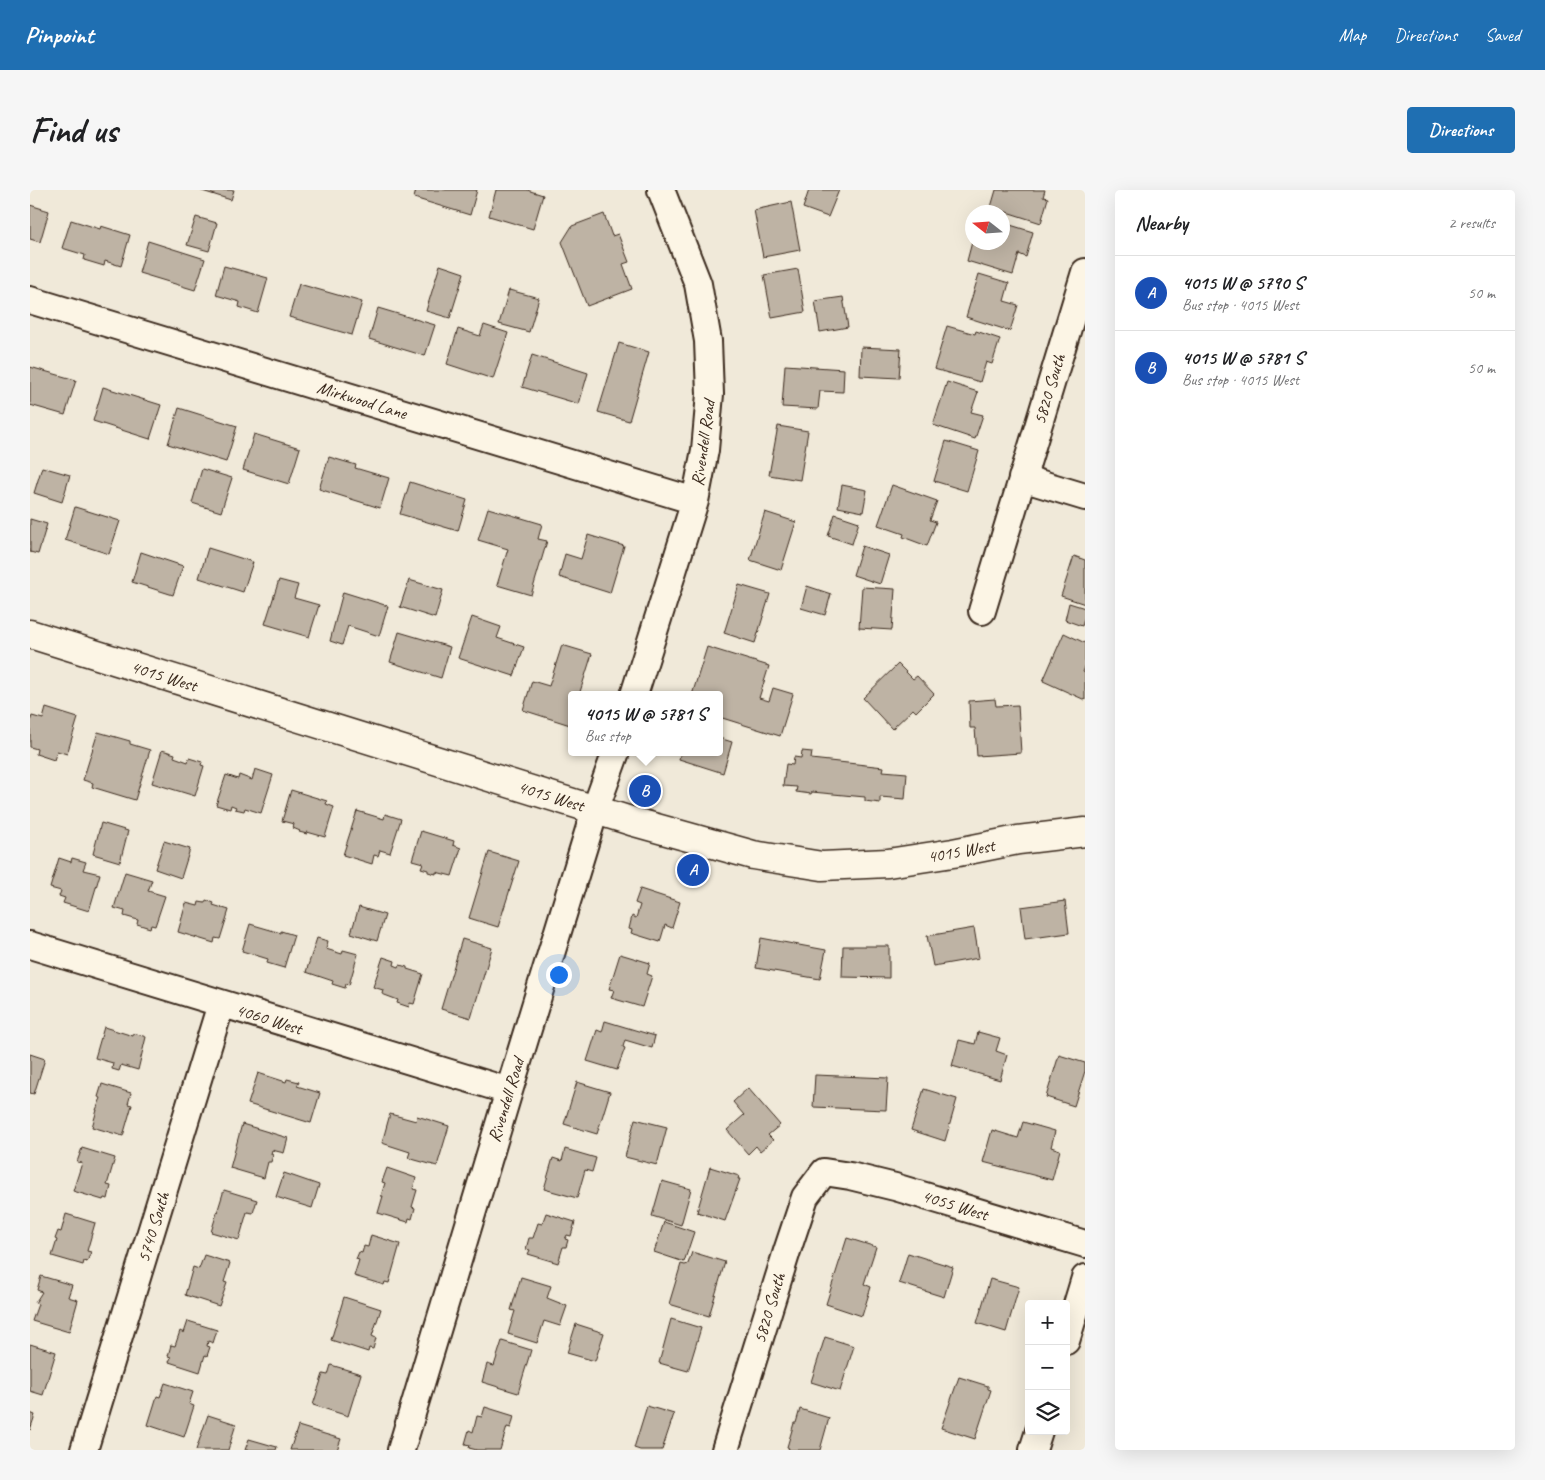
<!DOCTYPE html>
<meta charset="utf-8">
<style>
body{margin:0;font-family:Caveat,sans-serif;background:#f6f6f6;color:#202124}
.controls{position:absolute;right:15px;bottom:15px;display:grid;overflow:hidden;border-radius:5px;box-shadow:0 5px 20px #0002}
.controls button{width:45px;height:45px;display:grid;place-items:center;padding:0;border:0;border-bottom:1px solid #e0e0e0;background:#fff;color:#202124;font:25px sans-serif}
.compass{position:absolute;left:935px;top:15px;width:45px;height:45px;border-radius:50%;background:#fff;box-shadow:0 5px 20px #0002;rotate:287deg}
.you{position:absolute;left:528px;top:784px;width:18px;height:18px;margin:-12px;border:4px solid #fff;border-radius:50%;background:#1a73e8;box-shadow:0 0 0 8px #1a73e833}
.badge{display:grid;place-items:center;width:32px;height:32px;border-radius:50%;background:#1f6fb2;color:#fff;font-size:16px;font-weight:700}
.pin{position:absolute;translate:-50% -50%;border:2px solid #fff;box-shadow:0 1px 5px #0006}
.popup{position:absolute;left:538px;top:501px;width:155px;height:65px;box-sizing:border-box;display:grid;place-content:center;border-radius:5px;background:#fff;filter:drop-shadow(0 1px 4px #0005);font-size:16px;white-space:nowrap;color:#757577}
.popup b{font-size:19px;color:#202124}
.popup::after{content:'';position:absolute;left:50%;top:100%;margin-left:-10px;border:10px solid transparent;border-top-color:#fff}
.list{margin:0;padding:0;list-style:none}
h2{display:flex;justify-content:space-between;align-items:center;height:65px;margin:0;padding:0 20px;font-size:21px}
h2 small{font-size:16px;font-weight:400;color:#757577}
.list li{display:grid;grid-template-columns:32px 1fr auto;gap:15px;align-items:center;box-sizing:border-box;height:75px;padding:0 20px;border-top:1px solid #e0e0e0}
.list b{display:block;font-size:19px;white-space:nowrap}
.list p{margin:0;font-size:16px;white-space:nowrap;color:#757577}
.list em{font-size:16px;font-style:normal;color:#757577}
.icon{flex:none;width:28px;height:28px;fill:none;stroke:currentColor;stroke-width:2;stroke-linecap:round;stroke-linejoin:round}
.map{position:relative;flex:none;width:1055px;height:1260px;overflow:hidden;border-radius:5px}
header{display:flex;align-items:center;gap:30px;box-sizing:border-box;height:70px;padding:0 25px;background:#1f6fb2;color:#fff}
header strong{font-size:24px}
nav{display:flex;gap:28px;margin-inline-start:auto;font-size:18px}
.intro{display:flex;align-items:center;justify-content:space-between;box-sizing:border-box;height:120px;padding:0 30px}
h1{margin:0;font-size:35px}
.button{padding:12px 22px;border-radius:5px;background:#1f6fb2;color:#fff;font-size:18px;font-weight:700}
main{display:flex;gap:30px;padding:0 30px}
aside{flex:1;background:#fff;border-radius:5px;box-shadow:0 5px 20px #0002}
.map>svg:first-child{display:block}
.building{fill:#beb3a4;stroke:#3b2a1e}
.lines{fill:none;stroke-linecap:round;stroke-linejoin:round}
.minor-casing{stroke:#3b2a1e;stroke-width:30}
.tertiary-casing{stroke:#3b2a1e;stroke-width:31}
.minor{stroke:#fcf5e5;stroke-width:26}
.tertiary{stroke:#fcf5e5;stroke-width:28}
.labels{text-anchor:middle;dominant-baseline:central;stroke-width:5;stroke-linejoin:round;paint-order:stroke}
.street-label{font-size:18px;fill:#3b2a1e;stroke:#fcf5e5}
</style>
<header>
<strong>Pinpoint</strong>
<nav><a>Map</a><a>Directions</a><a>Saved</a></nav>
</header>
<div class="intro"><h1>Find us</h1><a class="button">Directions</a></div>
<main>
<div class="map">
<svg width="1055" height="1260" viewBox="0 0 1055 1260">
<rect width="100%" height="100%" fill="#f0e9d9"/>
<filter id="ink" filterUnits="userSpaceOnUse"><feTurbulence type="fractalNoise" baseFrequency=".02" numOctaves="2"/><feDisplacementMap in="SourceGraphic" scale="10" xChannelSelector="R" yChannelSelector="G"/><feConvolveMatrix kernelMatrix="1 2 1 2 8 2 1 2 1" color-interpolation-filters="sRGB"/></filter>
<g filter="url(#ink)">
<path class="building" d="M169,0H204L201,10Z
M386,0H447L440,25L384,8Z
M466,0H497L513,5L503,39L459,26Z
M779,0H809L798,27L773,18Z
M966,0H1015L1013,7L1018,8L1011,33L961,17Z
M761,12L770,60L733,67L724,20Z
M0,15L19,21L10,52L0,49Z
M574,24L582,46L588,44L599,72L593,74L602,99L557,116L532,52L542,36Z
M166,27L187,33L179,61L157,55Z
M41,30L70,39L71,36L100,45L91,76L75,71L74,76L54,70L55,65L32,58Z
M977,34L1003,42L996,67L989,64L983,85L937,71L942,52H972V37L976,38Z
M118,51L175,69L165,100L109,83Z
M410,75L434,83L420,128L396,121Z
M194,76L238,88L228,123L209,117L210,112L186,105Z
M768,79L775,122L742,128L734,85Z
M949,84L979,93L974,111L988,115L980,141L936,127Z
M269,94L332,112L322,145L259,127Z
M479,100L509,108L499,142L469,134Z
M813,107L818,137L790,142L785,111Z
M348,118L405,135L395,166L339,149Z
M454,135L478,143L463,189L417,174L428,139L450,146Z
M917,136L945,144L946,141L970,149L962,174L956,172L950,192L904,179Z
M589,153L619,162L599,231L568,222Z
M831,157L871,159L869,188L830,186Z
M502,165L558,183L549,214L492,197Z
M755,175L814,179L813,202L790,201L788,219L752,217Z
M0,177L46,190L35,225L0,215Z
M917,192L948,202L941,222L953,225L945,249L903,235Z
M73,197L131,215L120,249L63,231Z
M149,218L207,236L196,272L138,254Z
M748,236L778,241L770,290L739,285Z
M224,244L270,258L259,294L213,280Z
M916,251L949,261L937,301L904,291Z
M299,267L326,275L325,278L359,288L350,318L289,299Z
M12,277L40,285L32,312L4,303Z
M172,279L202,288L191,322L162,313Z
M380,292L437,310L428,341L370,324Z
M812,295L837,300L833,322L808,317Z
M862,295L907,311L900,330L906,332L897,356L873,347L874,344L848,335Z
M45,317L90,331L79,364L35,350Z
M458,318L512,334L508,349L517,351L501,405L467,395L478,359L448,350Z
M735,322L766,332L751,380L720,370Z
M805,324L829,332L822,354L798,346Z
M0,329L17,334L8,364L0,362Z
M558,345L594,356L580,403L529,387L535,364L551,369Z
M832,356L859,365L850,394L823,385Z
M178,358L223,372L213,402L169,388Z
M111,362L153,376L143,405L102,392Z
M1044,366L1055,370V414L1031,406Z
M249,390L268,395L264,408L289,415L279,447L235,434Z
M379,390L413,400L405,428L370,417Z
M709,395L740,404L725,453L694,443Z
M777,396L801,404L795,425L771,418Z
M832,397L865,399L862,440L829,438Z
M313,402L358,416L349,446L318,436L312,455L300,451Z
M1039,413L1055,418V426L1052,436L1035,430Z
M442,427L471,437L467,448L494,457L484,486L428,468Z
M369,442L420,457L411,488L360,472Z
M1034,443L1055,453V477L1053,482L1055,483V510L1013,491Z
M532,455L562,464L549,505H541L540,535L493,520L502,491L519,496Z
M677,457L739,476L729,508L739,511L743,498L763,504L750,546L689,527V505H662Z
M868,474L883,489L887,486L904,504L886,522L883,519L862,539L833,508Z
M965,509L966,516L988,515L991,563L947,566L945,538H940L939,511Z
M16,518L48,528L37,564L27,561L24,570L6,564L7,559L0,557V532L2,526L13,529Z
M68,542L100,551V554L120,560L105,610L62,597L63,593L53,590Z
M689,548L702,552L693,583L649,569L651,562H689Z
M132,560L145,564L144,567L158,572L159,568L172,572L171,575L174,576L165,606L122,593Z
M772,561L782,562L781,569L854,577L853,581L877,583L875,609L850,607V613L835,611V607L782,602L781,604L766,602L767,597L753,596L756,574L763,575L764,567L771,568Z
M225,579L243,585L231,623L215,618L214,621L205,619L206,617L201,615L200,619L186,615L196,585L208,589L209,585L222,590Z
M261,600L297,611L296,614L304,617L295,647L277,642V644L269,642L270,641L263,638L264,634L252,631Z
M327,621L354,629L355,624L371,629L360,663L350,660L348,666L344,665L342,674L313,665Z
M71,633L98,641L90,672L63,664Z
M391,641L424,651L423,655L431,658L422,686L406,682V684L398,682V680L391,678L393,673L382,670Z
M134,651L160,659L151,688L125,679Z
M459,662L489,671L468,737L439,728Z
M29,668L41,672L42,668L56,672L53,680L70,684L59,721L33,713L35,708L29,706L31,701L20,698Z
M95,682L122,690L118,701L135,706L125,736L121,735L120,738L107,734L108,730L94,726L95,721L84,718Z
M610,699L650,712L642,738L635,735L630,752L601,743L602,740L599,739L602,726L606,728L610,715L605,713Z
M176,710L184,713L183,715L199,720L190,749L185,748L184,753L148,742L156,713L168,716L169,712L175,713Z
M1035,711L1039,743L995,749L991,717Z
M329,717L355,725L347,751L321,743Z
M220,734L251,743V741L264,745L254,778L237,773L238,769L212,761Z
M944,738L949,768L903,776L897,746Z
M287,748L298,751L296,759L312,764L313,760L328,764L319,795L316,794L315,798L302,794L303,791L276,782Z
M731,748L796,760L790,789L726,778Z
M432,749L462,758L441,828L411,819Z
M813,756H859V788L812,787Z
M590,764L620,773L617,784L622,786L612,817L581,808L584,800L579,799Z
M353,767L365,771L364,775L369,777L370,775L377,777V779L393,784L384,814L380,813L379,817L367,813L368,810L352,804L353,800L343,797Z
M575,831L625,846L622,858L595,850L593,857L595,858L587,880L557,871L567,840L572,842Z
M74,837L103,846L104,843L116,847L108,880L91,875L89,881L82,879L83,873L65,868Z
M948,842L970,848L966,861L977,865L970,890L922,876L929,850L945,854Z
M0,864L15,869L4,904L0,903Z
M1029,865L1055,873V881L1044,916L1016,907Z
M228,883L256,892L257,889L269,892L267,896L290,903L281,933L218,914Z
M785,885L858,888L856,920L783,917Z
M547,892L580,902L567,944L534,934Z
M72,894L101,903L98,914L102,915L93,946L62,937L67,920H66L71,908L68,907Z
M718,898L750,935L738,945L743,950L730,961L726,956L718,964L697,940L714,925L703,912Z
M894,899L927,909L915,951L881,940Z
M360,924L386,931L387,926L419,936L407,976L378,968L380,962L352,953Z
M605,929L637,937L627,975L595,967Z
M993,932L1025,941L1021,957L1030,960L1022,990L953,972L962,940L988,948Z
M212,934L258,948L254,963L242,960L241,964L243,965L241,972H238L234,988L200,978Z
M52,958L85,968L77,995L81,996L78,1009L74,1008L73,1010L43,1001L52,973L47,972Z
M535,959L566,968L562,982L555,980L547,1008L514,999L523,968L532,971Z
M680,977L709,986L708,989H710L695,1031L667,1022Z
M357,978L386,988L383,999L387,1000L382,1017L385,1018L382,1029L379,1028L378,1032L348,1023L353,1006H351L355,993L352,992Z
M254,983L289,995L282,1018L246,1007Z
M632,991L661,999L651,1035L622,1026Z
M194,1000L227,1010L223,1023L217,1022L209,1050L181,1042Z
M516,1023L545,1032L541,1046L537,1045L535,1049L538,1050L536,1057H533L528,1073L498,1064L500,1060L496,1059L499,1048H503L508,1033L512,1034Z
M36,1024L65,1033L57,1061L61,1062L57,1072L54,1071L53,1075L22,1066L27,1050L25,1049L28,1041L31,1042Z
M634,1032L664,1042L654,1072L624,1062Z
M341,1045L370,1054L359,1093L355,1092L354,1095L324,1086L329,1070L326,1069L329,1062L332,1063L334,1056L338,1057Z
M817,1048L846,1057L834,1094L841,1097L832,1126L796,1114Z
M662,1062L695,1072L679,1126L639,1114L651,1074L655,1075L658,1074Z
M878,1063L923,1077L914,1107L869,1093Z
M174,1065L200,1073L194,1092L197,1093L189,1116L155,1105L163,1077L169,1079Z
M11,1086L42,1095L38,1107L48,1110L39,1142L2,1131L8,1114L5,1113L12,1102L7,1100Z
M491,1087L521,1096L517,1108L537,1116L530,1136L514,1131L507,1153L478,1144L485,1121L481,1120Z
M960,1089L989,1097L976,1142L947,1133Z
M314,1107L351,1119L342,1146L346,1148L343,1159L339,1158L338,1162L301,1150Z
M641,1129L671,1138L658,1181L629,1173Z
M158,1131L187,1140L183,1153L178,1151L177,1156L180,1157L177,1166L175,1165L170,1182L139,1172L141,1167L138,1166L141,1155L145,1156L150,1141L154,1143Z
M546,1134L574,1143L565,1171L537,1163Z
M795,1147L824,1156L810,1201L781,1192Z
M472,1151L501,1160L488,1203L452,1192L457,1174L464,1176Z
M0,1154L26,1162L13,1205L0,1201Z
M301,1175L331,1184L318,1226L283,1215L293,1184L298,1185Z
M929,1187L958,1196V1199L961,1200L945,1249L911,1238Z
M135,1193L163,1202L159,1214L164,1216L154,1247L118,1235L127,1206L130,1207Z
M617,1216L644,1224L632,1260H610L604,1258Z
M455,1217L484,1226L481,1238L477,1237L470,1260H447L439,1258L440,1255L435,1254L439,1240L443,1242L447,1226L452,1227Z
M770,1219L799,1228L790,1260H758L759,1258L757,1257L764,1233H766Z
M0,1223L5,1225L0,1240Z
M178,1225L206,1234L198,1260H166Z
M268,1236L311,1249L307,1260H260Z
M219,1249L247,1257L246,1260H215Z"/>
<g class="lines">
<g class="minor-casing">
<path id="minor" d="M0,110L665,311
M992,288L1055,307
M952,421L1055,82
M604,505L665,311L675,260L680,204L678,151L668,94L631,0
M0,755L479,901
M1036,1151L1055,1088
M54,1260L191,814
M371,1260L479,901L565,620L586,562
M695,1260L757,1061L775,1007L794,982L820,986L865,997L1055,1054
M1003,1260L1009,1241"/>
</g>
<g class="tertiary-casing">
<path id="tertiary" d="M0,444L601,631L723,665L792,676L858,673L923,663L988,650L1055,642"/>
</g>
<use href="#minor" class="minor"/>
<use href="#tertiary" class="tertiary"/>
</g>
</g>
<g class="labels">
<g class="street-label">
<text transform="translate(1019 199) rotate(-73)">5820 South</text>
<text transform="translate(332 210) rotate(17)">Mirkwood Lane</text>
<text transform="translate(673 253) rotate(-82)">Rivendell Road</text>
<text transform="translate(134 486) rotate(17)">4015 West</text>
<text transform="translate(521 606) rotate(17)">4015 West</text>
<text transform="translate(931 661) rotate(-10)">4015 West</text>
<text transform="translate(239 829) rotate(17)">4060 West</text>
<text transform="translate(476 910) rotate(-73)">Rivendell Road</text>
<text transform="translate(925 1015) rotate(17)">4055 West</text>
<text transform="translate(123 1037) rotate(-73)">5740 South</text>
<text transform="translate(739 1118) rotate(-73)">5820 South</text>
</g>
</g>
</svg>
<div class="controls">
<button>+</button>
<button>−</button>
<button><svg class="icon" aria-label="layers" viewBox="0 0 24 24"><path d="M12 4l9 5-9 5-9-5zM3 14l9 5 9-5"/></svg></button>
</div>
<svg class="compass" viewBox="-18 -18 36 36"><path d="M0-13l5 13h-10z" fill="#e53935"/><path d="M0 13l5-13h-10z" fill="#757577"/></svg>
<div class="you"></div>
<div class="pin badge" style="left:663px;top:680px;background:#1a4fb4">A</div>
<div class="pin badge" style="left:615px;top:601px;background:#1a4fb4">B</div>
<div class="popup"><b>4015 W @ 5781 S</b>Bus stop</div>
</div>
<aside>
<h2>Nearby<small>2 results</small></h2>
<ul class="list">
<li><span class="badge" style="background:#1a4fb4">A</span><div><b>4015 W @ 5790 S</b><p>Bus stop · 4015 West</p></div><em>50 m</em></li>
<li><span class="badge" style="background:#1a4fb4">B</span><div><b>4015 W @ 5781 S</b><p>Bus stop · 4015 West</p></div><em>50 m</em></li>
</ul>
</aside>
</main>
